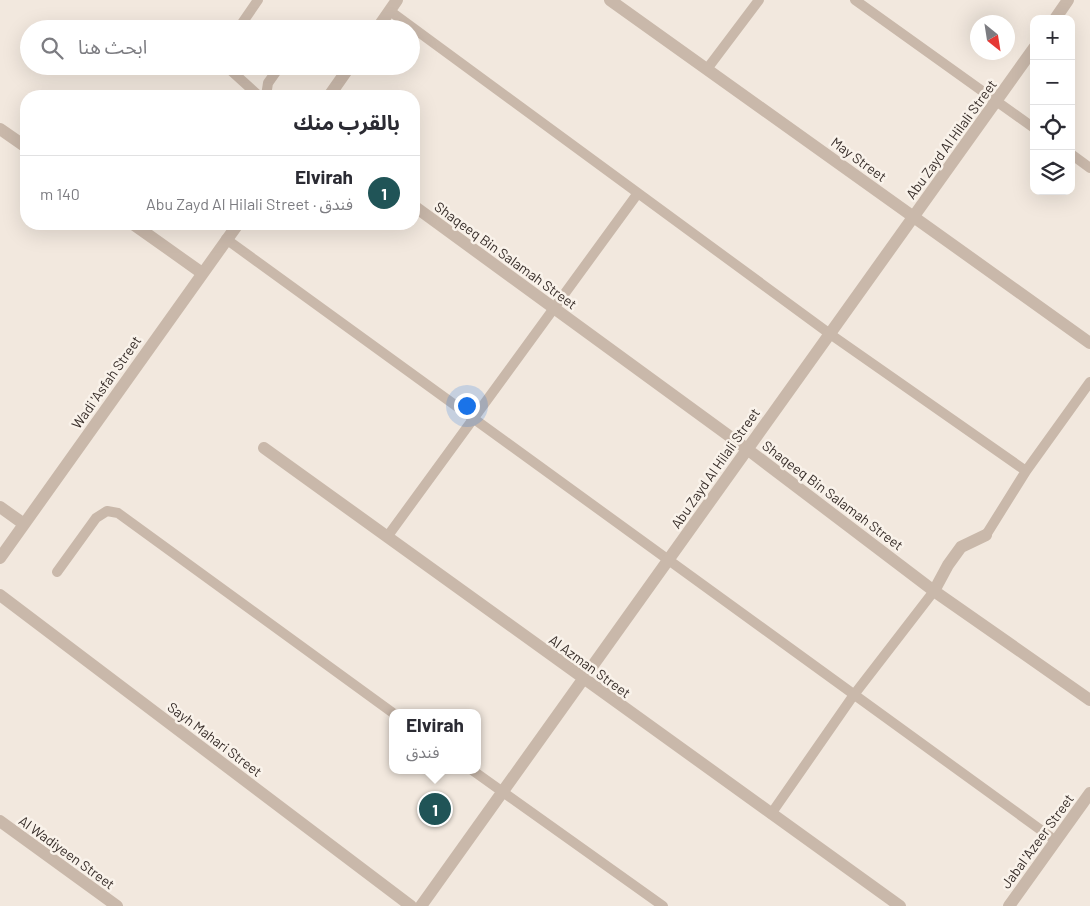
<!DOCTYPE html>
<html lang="ar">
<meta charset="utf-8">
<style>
body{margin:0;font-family:Barlow,"Noto Sans Arabic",sans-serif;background:#f7f7f7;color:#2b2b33;direction:rtl}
.controls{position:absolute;right:15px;top:15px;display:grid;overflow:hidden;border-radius:10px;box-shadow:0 5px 20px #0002}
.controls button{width:45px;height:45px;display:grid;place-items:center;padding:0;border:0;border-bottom:1px solid #e1e1e2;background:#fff;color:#2b2b33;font:25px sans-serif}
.compass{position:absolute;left:970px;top:15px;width:45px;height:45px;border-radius:50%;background:#fff;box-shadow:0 5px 20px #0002;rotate:150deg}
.you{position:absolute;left:466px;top:405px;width:18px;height:18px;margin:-12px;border:4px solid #fff;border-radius:50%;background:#1a73e8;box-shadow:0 0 0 8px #1a73e833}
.badge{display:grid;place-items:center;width:32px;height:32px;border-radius:50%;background:#205457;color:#fff;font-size:16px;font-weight:700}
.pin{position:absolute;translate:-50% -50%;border:2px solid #fff;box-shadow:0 1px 5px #0006}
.popup{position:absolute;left:389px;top:709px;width:92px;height:65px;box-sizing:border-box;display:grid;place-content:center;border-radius:10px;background:#fff;filter:drop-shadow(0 1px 4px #0005);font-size:16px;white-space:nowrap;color:#7c7c81}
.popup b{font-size:19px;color:#2b2b33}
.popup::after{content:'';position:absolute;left:50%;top:100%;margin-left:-10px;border:10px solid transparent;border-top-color:#fff}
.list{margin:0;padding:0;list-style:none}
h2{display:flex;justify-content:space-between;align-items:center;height:65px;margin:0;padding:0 20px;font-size:21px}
h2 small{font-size:16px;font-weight:400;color:#7c7c81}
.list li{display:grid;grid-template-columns:32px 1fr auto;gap:15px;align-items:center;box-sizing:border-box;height:75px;padding:0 20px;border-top:1px solid #e1e1e2}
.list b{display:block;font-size:19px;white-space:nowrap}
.list p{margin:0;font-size:16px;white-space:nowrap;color:#7c7c81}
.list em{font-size:16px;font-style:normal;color:#7c7c81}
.icon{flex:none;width:28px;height:28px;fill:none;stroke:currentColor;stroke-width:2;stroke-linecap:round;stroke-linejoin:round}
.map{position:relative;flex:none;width:1090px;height:906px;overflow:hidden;direction:ltr}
.search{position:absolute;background:#fff;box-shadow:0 5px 20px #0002;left:20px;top:20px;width:400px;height:55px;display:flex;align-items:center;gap:12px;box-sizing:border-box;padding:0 18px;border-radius:28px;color:#7c7c81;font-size:19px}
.panel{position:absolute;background:#fff;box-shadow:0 5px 20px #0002;left:20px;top:90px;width:400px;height:140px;border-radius:20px;direction:rtl}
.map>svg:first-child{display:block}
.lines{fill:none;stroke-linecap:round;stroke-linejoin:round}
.lane{stroke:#c9b8aa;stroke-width:10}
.street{stroke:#c9b8aa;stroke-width:12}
.labels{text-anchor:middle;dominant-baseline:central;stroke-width:5;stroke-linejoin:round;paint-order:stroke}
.street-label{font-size:14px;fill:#372d29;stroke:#f9f2ea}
</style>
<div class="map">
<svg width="1090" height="906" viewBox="0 0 1090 906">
<rect width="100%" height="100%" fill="#f2e8de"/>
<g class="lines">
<path class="lane" d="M855,0L1034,128
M390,11L830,334L1026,471
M238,29L258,0
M226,66L259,96
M707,69L759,0
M266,96L268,83L280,66
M1071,154L1090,168
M226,239L1056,841
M986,535L1026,471L1090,382
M387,537L638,193
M57,572L96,518L107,511L118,513L393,713
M472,770L663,906
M771,814L853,696L934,591"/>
<path class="street" d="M610,0L1090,343
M1055,19L1068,0
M377,29L397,0
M329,96L350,66
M0,129L26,147
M414,206L747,449L934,591L1090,700
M133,224L202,273
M264,448L900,906
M0,507L24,524
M0,558L238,224
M934,591L948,565L961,547L986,535
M0,595L411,906
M0,821L117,906
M421,906L1034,48
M1009,906L1090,793"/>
</g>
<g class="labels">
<g class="street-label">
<text transform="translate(951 139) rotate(-54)">Abu Zayd Al Hilali Street</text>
<text transform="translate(859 159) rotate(36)">May Street</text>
<text transform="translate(506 255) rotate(36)">Shaqeeq Bin Salamah Street</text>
<text transform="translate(106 382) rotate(-55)">Wadi 'Asfah Street</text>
<text transform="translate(715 468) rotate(-55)">Abu Zayd Al Hilali Street</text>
<text transform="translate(833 495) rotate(37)">Shaqeeq Bin Salamah Street</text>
<text transform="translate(590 666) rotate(36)">Al Azman Street</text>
<text transform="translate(215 739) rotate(37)">Sayh Mahari Street</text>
<text transform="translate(1037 841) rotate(-54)">Jabal 'Azeer Street</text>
<text transform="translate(67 852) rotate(36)">Al Wadiyeen Street</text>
</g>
</g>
</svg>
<div class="controls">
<button>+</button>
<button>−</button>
<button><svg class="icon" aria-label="locate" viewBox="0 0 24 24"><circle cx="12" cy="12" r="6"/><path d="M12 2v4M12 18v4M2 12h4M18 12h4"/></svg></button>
<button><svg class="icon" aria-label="layers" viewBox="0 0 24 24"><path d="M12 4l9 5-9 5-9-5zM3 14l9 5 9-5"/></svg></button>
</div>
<svg class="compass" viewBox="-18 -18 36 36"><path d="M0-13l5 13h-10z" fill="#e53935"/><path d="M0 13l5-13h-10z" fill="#7c7c81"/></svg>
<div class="you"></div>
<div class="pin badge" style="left:435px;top:809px">1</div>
<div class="popup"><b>Elvirah</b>فندق</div>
<div class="search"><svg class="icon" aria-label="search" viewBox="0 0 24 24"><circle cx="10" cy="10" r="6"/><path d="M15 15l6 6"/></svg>ابحث هنا</div>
<section class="panel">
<h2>بالقرب منك<small></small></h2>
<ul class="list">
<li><span class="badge">1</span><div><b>Elvirah</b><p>فندق · Abu Zayd Al Hilali Street</p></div><em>140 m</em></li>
</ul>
</section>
</div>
